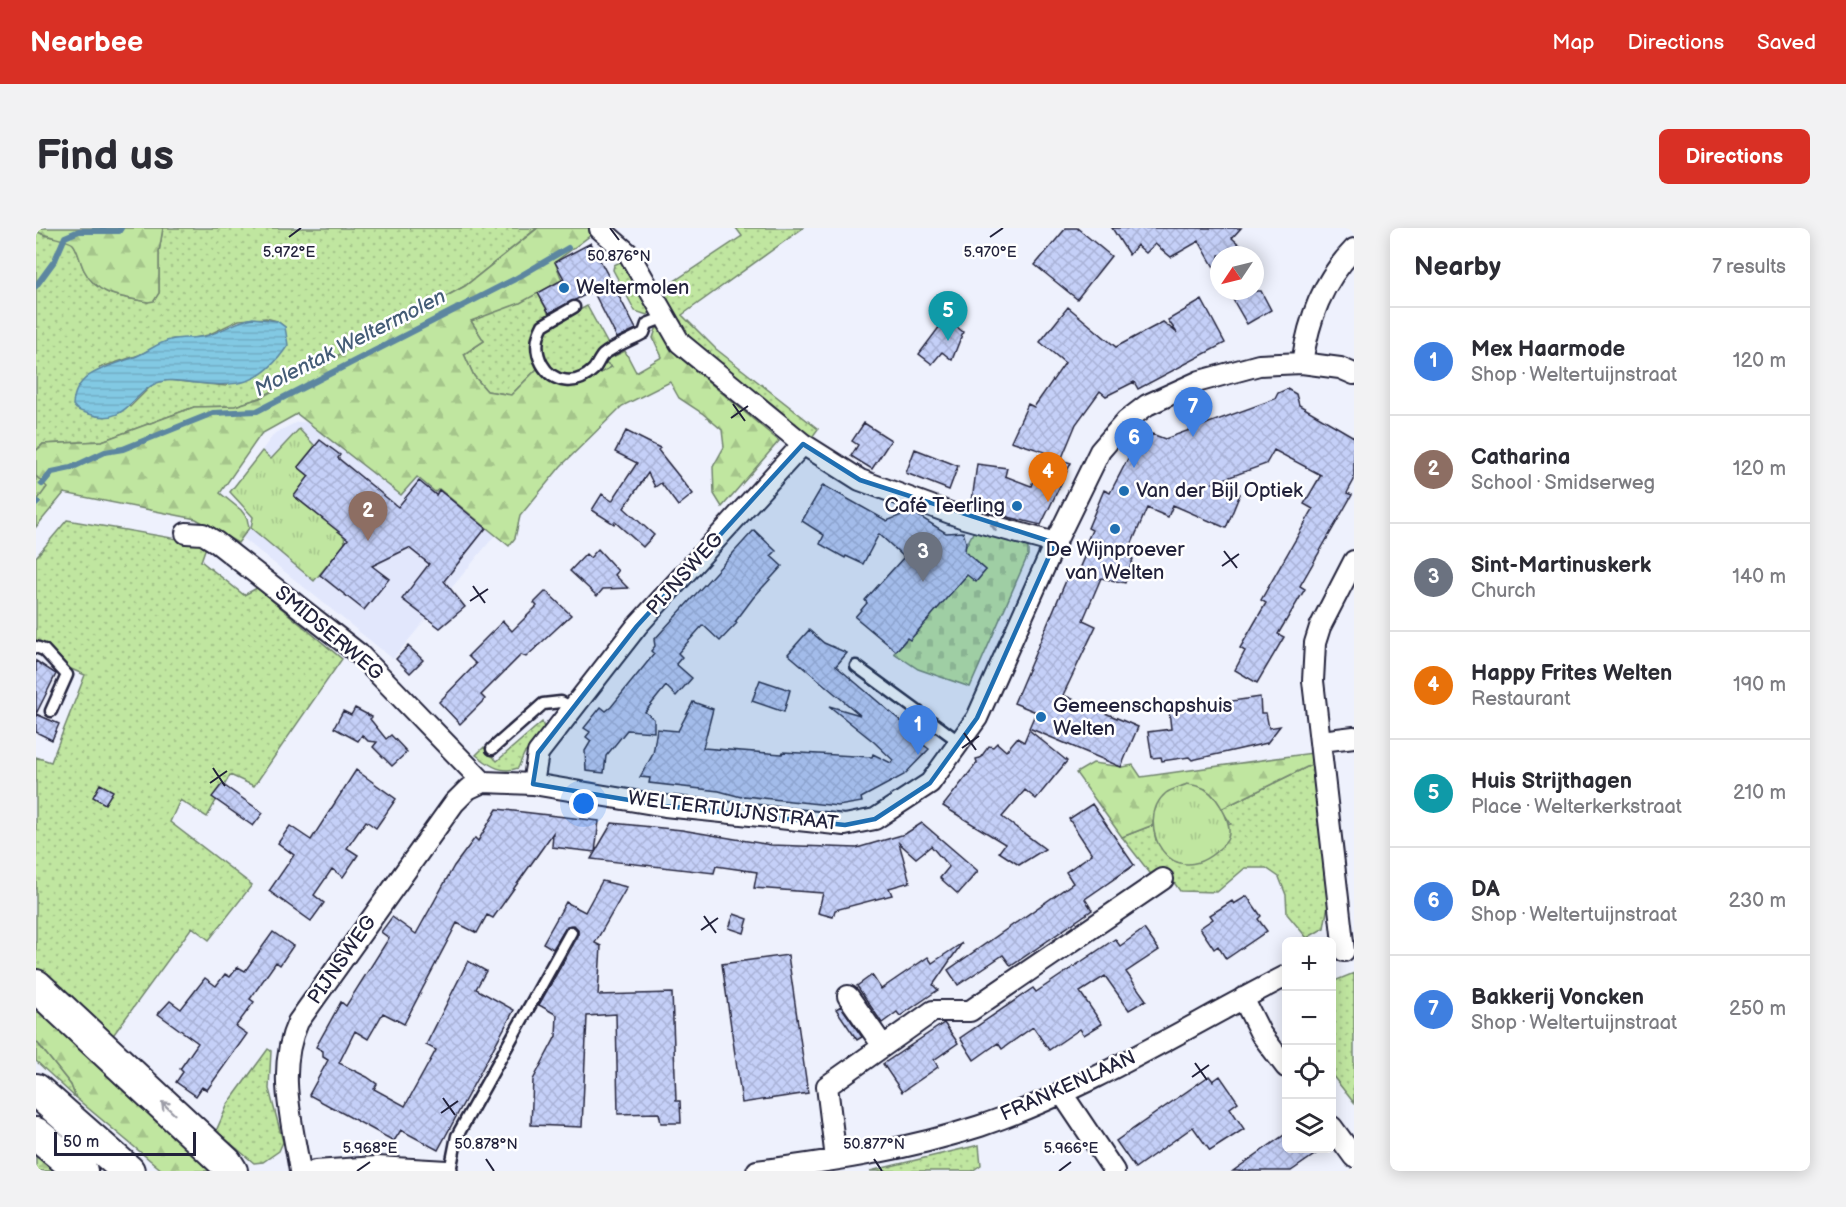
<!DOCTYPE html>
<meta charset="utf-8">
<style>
body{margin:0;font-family:"Balsamiq Sans",sans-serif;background:#f2f2f3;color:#2b2b33}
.controls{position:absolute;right:18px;bottom:18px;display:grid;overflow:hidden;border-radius:9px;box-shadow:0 3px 15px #0003}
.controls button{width:54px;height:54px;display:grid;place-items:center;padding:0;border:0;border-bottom:2px solid #e1e1e2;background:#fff;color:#2b2b33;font:30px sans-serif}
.compass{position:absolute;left:1174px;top:18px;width:54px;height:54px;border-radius:50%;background:#fff;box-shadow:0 3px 15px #0003;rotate:235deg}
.scale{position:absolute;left:18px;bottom:15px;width:142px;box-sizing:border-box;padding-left:6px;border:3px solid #22223b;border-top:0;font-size:16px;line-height:21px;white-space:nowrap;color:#22223b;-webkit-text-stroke:4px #fff;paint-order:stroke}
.you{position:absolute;left:548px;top:576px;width:21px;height:21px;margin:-15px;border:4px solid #fff;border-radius:50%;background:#1a73e8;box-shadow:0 0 0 9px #1a73e833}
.badge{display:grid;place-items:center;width:39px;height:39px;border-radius:50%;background:#d93025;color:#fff;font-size:20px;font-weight:700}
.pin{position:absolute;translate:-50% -50px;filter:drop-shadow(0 2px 3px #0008)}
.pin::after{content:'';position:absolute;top:32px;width:21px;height:18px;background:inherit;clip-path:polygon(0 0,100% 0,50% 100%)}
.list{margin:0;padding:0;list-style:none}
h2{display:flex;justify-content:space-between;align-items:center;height:78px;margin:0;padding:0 24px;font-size:26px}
h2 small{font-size:20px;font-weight:400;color:#7c7c81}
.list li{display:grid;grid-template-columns:39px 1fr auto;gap:18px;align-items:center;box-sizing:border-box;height:108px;padding:0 24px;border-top:2px solid #e1e1e2}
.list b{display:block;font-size:22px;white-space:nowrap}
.list p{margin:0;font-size:20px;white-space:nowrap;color:#7c7c81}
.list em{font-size:20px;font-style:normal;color:#7c7c81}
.icon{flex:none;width:33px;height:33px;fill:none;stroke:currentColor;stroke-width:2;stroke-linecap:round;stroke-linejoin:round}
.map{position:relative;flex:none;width:1318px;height:943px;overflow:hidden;border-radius:9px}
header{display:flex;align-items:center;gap:36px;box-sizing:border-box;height:84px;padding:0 30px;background:#d93025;color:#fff}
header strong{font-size:28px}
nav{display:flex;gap:33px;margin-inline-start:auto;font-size:21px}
.intro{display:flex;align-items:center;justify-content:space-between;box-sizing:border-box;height:144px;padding:0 36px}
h1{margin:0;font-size:42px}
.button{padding:15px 27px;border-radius:9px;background:#d93025;color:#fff;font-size:21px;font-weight:700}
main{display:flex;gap:36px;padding:0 36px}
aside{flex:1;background:#fff;border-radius:9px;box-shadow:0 3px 15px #0003}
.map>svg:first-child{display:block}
.built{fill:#e2e7fc}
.grass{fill:url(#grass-dots);stroke:#71846e;stroke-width:1.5;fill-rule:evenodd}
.forest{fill:url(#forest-firs);stroke:#71846e;stroke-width:1.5}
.cemetery{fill:url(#cemetery-stones);stroke:#71846e;stroke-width:1.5}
.park{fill:url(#park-tufts);stroke:#71846e;stroke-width:1.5}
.water{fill:url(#water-rules);stroke:#5c86a0;stroke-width:1.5}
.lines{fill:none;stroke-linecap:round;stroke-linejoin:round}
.stream{stroke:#5c86a0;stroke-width:6}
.building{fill:url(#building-cross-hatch);stroke:#22223b;stroke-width:1.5}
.lane-casing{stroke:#22223b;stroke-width:15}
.street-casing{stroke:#22223b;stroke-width:24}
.primary-casing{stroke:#22223b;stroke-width:36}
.lane{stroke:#fff;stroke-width:10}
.street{stroke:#fff;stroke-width:20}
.primary{stroke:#fff;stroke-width:32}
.oneway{stroke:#9c9ca7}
.marked{fill:#1f6fb2;fill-opacity:0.2;stroke:#1f6fb2;stroke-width:4.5;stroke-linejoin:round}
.ticks{fill:none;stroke:#22223b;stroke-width:2}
.poi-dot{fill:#1f6fb2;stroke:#fff;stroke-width:2}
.labels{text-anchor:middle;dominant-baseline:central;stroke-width:5;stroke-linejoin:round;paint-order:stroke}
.poi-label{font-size:20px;fill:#22223b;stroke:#fff;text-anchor:start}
.street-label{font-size:20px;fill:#22223b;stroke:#fff}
.water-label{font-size:21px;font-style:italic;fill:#445c76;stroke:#fff}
.ticks-label{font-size:15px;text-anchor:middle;fill:#22223b;stroke:#fff;stroke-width:5;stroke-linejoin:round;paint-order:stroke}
</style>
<header>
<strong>Nearbee</strong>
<nav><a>Map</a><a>Directions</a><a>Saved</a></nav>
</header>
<div class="intro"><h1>Find us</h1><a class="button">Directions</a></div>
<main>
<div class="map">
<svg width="1318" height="943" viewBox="0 0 1318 943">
<defs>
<pattern id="grass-dots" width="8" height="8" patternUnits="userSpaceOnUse" patternTransform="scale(1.5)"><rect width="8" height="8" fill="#c0e6a0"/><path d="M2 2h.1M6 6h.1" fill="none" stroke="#a5c58b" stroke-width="1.8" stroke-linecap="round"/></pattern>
<pattern id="forest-firs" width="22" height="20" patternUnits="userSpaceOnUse" patternTransform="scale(1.5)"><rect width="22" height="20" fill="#c0e6a0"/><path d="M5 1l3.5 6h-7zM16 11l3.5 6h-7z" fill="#a5c58b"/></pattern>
<pattern id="cemetery-stones" width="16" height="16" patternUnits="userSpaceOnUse" patternTransform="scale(1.5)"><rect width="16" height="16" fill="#c0e6a0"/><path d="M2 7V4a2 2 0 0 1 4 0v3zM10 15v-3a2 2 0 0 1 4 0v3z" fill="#a5c58b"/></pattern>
<pattern id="park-tufts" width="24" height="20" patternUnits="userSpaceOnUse" patternTransform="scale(1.5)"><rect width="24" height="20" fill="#c0e6a0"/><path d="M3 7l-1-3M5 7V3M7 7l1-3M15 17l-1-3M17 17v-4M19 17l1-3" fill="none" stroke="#a5c58b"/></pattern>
<pattern id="water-rules" width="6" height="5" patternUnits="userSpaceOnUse" patternTransform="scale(1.5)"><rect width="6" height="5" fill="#82c9e3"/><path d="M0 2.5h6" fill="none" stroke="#70acc4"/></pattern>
<pattern id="building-cross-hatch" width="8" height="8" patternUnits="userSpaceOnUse" patternTransform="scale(1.5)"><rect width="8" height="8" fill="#c5d0f8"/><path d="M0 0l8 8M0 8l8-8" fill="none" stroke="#a9b2d6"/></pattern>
</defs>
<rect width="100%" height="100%" fill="#eef1fd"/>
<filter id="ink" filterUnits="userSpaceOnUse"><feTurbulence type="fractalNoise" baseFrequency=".0167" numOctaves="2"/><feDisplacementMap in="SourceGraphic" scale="12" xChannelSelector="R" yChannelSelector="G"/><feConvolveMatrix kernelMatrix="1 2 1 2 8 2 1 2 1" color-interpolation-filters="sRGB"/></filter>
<g filter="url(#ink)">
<path class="built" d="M261,194L337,197L469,295L357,431L207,310L217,296V290L194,264L239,205Z"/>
<path class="grass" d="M0,0C8,15 28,4 37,15C42,22 44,34 48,42C61,68 86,69 112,74L123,65V24L127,0H501L429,58L224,170L199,178L158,179L66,213L7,216L0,223ZM230,90L241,93L249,99L190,158L131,152L118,155L94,179L63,140L103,127L137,111L150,112L172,107L203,92Z
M700,0H767L646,87L680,121L782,201L774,212L644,106L628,79L631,58L706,8Z
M586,33L617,83L611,87L599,83L577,42L578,37Z
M502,65L518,96L551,78L574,120L568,133L576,139L549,153L501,141L475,167L451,163L438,148L428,126L448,113L435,93Z
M0,248L12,259L0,274Z
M31,292L171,316L165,333L208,367L221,360L306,431L218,558L194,547L171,589L144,572L134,594L216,657L173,712L156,699L62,828L0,772V529L15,534L49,447L0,426V329Z
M506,494L509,503L488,526L482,540C464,546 454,537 440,527L448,519L461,533Z
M1277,536L1292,677L1288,700L1271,710L1251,686L1250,667L1243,649L1230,640H1209L1181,664L1144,663L1128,640L1117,649L1086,609L1117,597L1120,612L1195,596L1185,581Z
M1318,745V875L1296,847V754Z
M0,813L35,857L40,870L0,833Z
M232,821L235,823L233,861L247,914L243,923L227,934L218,935L180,903L192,876Z
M943,917L945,937L936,943H834Z"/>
<path class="forest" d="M1,0H127L123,24V65L118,73L112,74C86,69 61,68 48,42C44,34 42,22 37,16C34,12 11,9 2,4Z
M502,0H556L559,4L519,34L526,52L484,75L435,93L448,113L428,126L438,148L451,163L475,167L501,141L514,147L549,153L576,139L568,133L589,123L600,144L626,129L617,110L620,101L624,99L642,128L743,213L686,279L678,266L677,239L688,219L686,202L666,185L643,170L634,154L586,178L525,238L484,288L479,310L473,318L403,261L399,264L381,249L365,267L261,186L225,206L184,265L205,282L211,290L213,300L202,315L160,291L28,265L0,299V274L11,259L0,248V223L7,216L66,213L158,179L199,178L224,170L429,58Z
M1276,525L1277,536L1185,581L1169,561L1117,594V597L1086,609L1040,545L1057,535L1087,539L1097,537L1105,549Z
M0,772L181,943H127L40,870L35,857L0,813Z
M0,924L21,943H0Z"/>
<path class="cemetery" d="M940,299L986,314L992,320V327L934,459L882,441L858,425L931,347L950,342L928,322Z"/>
<path class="park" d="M263,201L279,218L262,239L273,248L258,268L308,308L309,316L278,353L215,300L217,289L194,264L226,223L235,231Z
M1151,556C1156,557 1164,558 1169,561C1183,570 1201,601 1189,615C1135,674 1096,593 1130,565C1135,561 1145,559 1151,556Z"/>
<path class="water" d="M217,90L241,93L249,99L252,117C227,155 204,160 161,155C151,154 138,151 128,153C98,158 93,200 53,186C46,184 41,183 37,177C39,142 75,139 101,128C113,123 121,115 134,112C145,109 157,111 170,108C187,103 200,93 217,90Z"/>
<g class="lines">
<path class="stream" d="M0,58L19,32L29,9L43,3H83L85,0
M6,256L16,244L35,240L69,224L87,221L177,185L221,183L479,51L532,20
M0,276L2,274"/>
</g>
<path class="building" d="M1030,0H1041L1075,28L1041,71L999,37Z
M1076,0H1205L1196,10L1215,27H1183V48L1163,13L1135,29L1119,16L1110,25L1101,17L1093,27Z
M555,15L600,101L581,110L557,63L513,85L502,65L528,51L519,34Z
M1192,63H1225L1235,82L1211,96Z
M1166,72L1189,115L1102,161L1098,154L1070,168L1064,163L1040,196L1025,232L1035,235L1005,297L935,280L941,236L971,240L969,248L995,258L1009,224L975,213L992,176L998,179L1029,135L1004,114L1032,79L1080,119L1127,94L1141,105L1132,92Z
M910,90L927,104L916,132L906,124L896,136L883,126Z
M1251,161L1260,166L1263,177L1318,209V252L1311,265L1316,267L1264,358L1269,361L1242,406L1248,409L1221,455L1199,442L1209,423L1204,420L1230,375L1225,372L1277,281L1268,276L1285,247L1238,222L1230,236L1177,255L1204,266L1190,300L1137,277L1132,289L1111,280L1090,329L1097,331L1089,355L1065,350L1047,392L1060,398L1027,467L1102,499L1085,539L993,500L1000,484L978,475L1035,341L1043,343L1055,315L1051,313L1056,302L1052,300L1068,262L1074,265L1097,221L1108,226L1116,206L1129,211L1239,171L1242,165Z
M828,195L855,212L836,241L815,228L822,217L816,213Z
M590,203L624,220L622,222L657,266L642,278L625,255L619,259L612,245L588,280L618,307L607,319L579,294L578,296L556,282L566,266L576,273L601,235L579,224Z
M284,212L304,227L302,230L362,279L383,253L400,267L403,262L450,300L408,353L429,379L404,400L366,371L393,336L373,320L336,338L353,351L328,382L284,347L312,311L258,268L273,248L262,239Z
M879,221L922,238L913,262L870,245Z
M787,257L851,293L875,283L910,305L927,304L930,314L929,324L950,342L940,354L931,347L874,412L871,410L860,423L819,389L831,375L829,372L868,329L843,306L827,336L810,328L809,330L784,316L788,307L766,293Z
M718,302L740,323L735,328L746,338L717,370L699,394L701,395L684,413L667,397L642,425L646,429L640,436L656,450L640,468L630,458L609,484L618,491V504L591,502L570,528L568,545L550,543L549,523L555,513L550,509L554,504L548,500L565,479L570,483L575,479L618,426L615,423L619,418L618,412Z
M562,321L582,343L579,347L592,360L567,361L561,368L534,343L550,326L554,330Z
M510,363L535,387L490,429L485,427L445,467L449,471L424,496L403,474L440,436L432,428L467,393L476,403L501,378L498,375Z
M773,402L788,415L811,425L800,438L887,512L885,515L893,521L868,547L825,570L826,574L802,578L708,568L705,569L683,563L613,555L614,550L604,549L617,526L621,501L642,503L657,474L677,481L667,520L746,526L747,524L836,529L837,526L855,535L857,532L838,514L793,478L824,487L752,426Z
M372,418L387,432L374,445L360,431Z
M0,433L20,446L0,486Z
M724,452L754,462L748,484L716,473Z
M1224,469L1225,485H1230L1233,500L1244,498L1231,515L1156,532L1153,529L1126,533L1125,529L1116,530L1112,504L1135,501L1133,482Z
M319,480L336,489L334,491L350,511L355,507L371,524L356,538L337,519L341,514L332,513L326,507L322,513L298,500L307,483L315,487Z
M0,486L23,496L16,512L0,504Z
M993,502L1031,533L1000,571L989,562L966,589L1009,621L983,637L963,624L969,616L907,578L941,535L940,531L944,530L953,518L957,519L961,515L970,523L981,510L988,514Z
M320,542L360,571L340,600L330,593L311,620L322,627L307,649L296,641L278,667L288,675L275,693L233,663L258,627L242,615L254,598L275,612Z
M64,556L77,563L69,576L57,569Z
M186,556L227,585L217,598L176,569Z
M1056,576L1098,637L1049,671L1056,682L975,738L967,727L922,757L912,742L1037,655L1030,644L1056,626L1033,591Z
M461,581L563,593L559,624L516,619L517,605L457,690L451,687L441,705L421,695L368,796L347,785L332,811L319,803L303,835L331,849L341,856L338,861L369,878L400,822L390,817L432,733L450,743L440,761L478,782L402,922L365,902L358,913L273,867L292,832L287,829V823L280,819L305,774L310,778L353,710L345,704L356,689L380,706L418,638L439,610L442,613Z
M576,595L646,602L735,617L821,620L869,606L886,595L942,643L922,666L904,650L913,639L895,618L880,630L863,615L874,654L853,660L856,667L799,682L797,689L782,685L787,665L718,660L721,644L680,638L678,645L555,631Z
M566,653L591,659L559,715L565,718L562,767L636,765L640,873H644L645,895H625L623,885L582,886L580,786L551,788L546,899L495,897L497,852L520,808L521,787L503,777L542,708V701L538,697L531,698L517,721L507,715L530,674L549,684Z
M1211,668L1225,688L1222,691L1231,703L1190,731L1182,718L1178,721L1164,700L1177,691L1174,687L1196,673L1198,676Z
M698,686L712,691L708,705L693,700Z
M1108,701L1123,722L1090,744L1110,772L1093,782L1069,748L1044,764L1066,796L1048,807L1044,801L1013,822L997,799L966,821L962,815L938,832L924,810L997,760L1000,764L1079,711L1084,718Z
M237,704L257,718L244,737L240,734L214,771L218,774L200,798L211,806L171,862L166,859L160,868L140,854L147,844L144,841L162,815L122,786L134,773L145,781L169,750L180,758L189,746L194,749L202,739L209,743Z
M926,715L897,757L902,762L864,788L861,784L846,795L821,758L836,747L845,761L892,729L896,735Z
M752,727L772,865L706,875L686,736Z
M805,778L826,809L821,812L800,781Z
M908,795L922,815L898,832L902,839L866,864L847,836Z
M1173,848L1177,853L1184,848L1202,874L1194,880L1208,901L1174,923L1157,899L1099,940L1080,913Z
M1251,905V921H1287L1255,943H1197Z"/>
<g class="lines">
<g class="lane-casing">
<path id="lane" d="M538,79L507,97C500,110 499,123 506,136C517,156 541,158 557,142C561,138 563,131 567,127C578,118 595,112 608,105L611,96L629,89
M0,419L8,422L31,447L15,483
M820,438L925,515
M456,521L507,476L525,474L538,481
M414,943L421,908L535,704"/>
</g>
<g class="street-casing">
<path id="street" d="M564,1L593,26L644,115L767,216L824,252L928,290L1019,315
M1266,135C1273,90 1286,54 1318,21
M150,305L167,306L180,314L323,426L447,554
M1285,513L1318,509
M447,554L497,556L629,578L809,597L839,591L894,555L941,490L1019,315L1064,223L1090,193L1111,177L1164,153L1223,137L1266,135L1304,140L1318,146
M497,556L502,525L601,398L767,216
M1308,723L1277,453L1279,415L1284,399L1318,333
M812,768L847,818
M1207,770L1225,806L1250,839
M1025,864L1078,943
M1296,899L1318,929
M800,931L791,858L897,783H934L1127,651
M264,943C256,893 240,842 262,794L418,575L432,561L447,554
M279,943L341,939L411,943
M721,943C796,933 871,922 944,898C1051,862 1150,799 1250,748"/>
</g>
<g class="primary-casing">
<path id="primary" d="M0,758L190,935L195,943
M0,862L92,943
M0,906L45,943"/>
</g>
<use href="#lane" class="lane"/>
<use href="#street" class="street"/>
<use href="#primary" class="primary"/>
</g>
<defs><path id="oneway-shaft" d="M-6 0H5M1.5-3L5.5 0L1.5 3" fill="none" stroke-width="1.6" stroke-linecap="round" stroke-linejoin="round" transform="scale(1.5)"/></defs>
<g class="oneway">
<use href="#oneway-shaft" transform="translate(963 299) rotate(-164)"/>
<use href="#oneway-shaft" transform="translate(132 880) rotate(-136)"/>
</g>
</g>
<path class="marked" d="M767,216L824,252L1019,315L941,490L894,555L839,591L809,597L629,578L497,556L502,525L601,398Z"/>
<path class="ticks" d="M574,0L583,12M253,9L265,0M954,9L967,0M697,176L709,193M695,190L712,178M1188,323L1201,340M1186,338L1203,326M437,358L449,375M434,373L452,361M928,505L940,522M926,520L943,508M177,540L189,558M174,555L191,543M668,688L680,705M665,702L682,690M1159,835L1171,852M1156,849L1173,837M407,870L419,887M405,885L422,873M450,931L458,943M838,931L846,943M321,943L334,934M1023,943L1035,934"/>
<g class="poi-dot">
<circle cx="528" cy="60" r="6"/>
<circle cx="1088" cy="263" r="6"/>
<circle cx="981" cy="278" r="6"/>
<circle cx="1079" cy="301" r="6"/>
<circle cx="1005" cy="489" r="6"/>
</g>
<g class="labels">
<g class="poi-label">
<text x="540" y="60">Weltermolen</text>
<text x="1100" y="263">Van der Bijl Optiek</text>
<text x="969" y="278" text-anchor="end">Café Teerling</text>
<text x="1079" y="322" text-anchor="middle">De Wijnproever<tspan x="1079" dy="23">van Welten</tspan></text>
<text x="1017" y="478">Gemeenschapshuis<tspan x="1017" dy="23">Welten</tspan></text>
</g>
<g class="street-label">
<text transform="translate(649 346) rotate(-48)">PIJNSWEG</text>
<text transform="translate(293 405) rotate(40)">SMIDSERWEG</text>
<text transform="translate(697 583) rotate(7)">WELTERTUIJNSTRAAT</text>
<text transform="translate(306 732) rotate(-55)">PIJNSWEG</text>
<text transform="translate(1032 858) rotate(-24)">FRANKENLAAN</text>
</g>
<g class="water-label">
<text transform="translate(314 115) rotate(-27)">Molentak Weltermolen</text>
</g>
</g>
<g class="ticks-label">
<text x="253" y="29">5.972°E</text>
<text x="954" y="29">5.970°E</text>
<text x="583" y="33">50.876°N</text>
<text x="450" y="921">50.878°N</text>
<text x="838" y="921">50.877°N</text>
<text x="334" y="925">5.968°E</text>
<text x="1035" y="925">5.966°E</text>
</g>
</svg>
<div class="controls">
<button>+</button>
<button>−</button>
<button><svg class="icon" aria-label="locate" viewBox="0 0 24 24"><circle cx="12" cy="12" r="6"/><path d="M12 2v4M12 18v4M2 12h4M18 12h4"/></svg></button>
<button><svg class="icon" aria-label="layers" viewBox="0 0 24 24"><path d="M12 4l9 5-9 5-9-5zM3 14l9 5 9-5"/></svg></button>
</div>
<svg class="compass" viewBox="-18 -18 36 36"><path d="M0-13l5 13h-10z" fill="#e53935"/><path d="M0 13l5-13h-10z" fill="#7c7c81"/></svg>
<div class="scale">50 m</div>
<div class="you"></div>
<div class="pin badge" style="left:882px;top:527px;background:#3f7fe0">1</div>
<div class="pin badge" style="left:332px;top:313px;background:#8d6e63">2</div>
<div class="pin badge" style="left:887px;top:354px;background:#6b7280">3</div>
<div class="pin badge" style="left:1012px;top:274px;background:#e8710a">4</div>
<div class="pin badge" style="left:912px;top:113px;background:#0f9aa8">5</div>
<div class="pin badge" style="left:1098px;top:240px;background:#3f7fe0">6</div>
<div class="pin badge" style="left:1157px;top:209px;background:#3f7fe0">7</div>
</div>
<aside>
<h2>Nearby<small>7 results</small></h2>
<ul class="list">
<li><span class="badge" style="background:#3f7fe0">1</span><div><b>Mex Haarmode</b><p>Shop · Weltertuijnstraat</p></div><em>120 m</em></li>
<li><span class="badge" style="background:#8d6e63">2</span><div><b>Catharina</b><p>School · Smidserweg</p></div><em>120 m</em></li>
<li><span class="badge" style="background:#6b7280">3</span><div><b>Sint-Martinuskerk</b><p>Church</p></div><em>140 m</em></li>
<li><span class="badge" style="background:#e8710a">4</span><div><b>Happy Frites Welten</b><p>Restaurant</p></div><em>190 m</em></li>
<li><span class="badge" style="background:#0f9aa8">5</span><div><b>Huis Strijthagen</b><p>Place · Welterkerkstraat</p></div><em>210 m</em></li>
<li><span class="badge" style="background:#3f7fe0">6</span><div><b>DA</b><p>Shop · Weltertuijnstraat</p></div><em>230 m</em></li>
<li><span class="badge" style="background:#3f7fe0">7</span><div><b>Bakkerij Voncken</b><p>Shop · Weltertuijnstraat</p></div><em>250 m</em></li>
</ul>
</aside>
</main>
